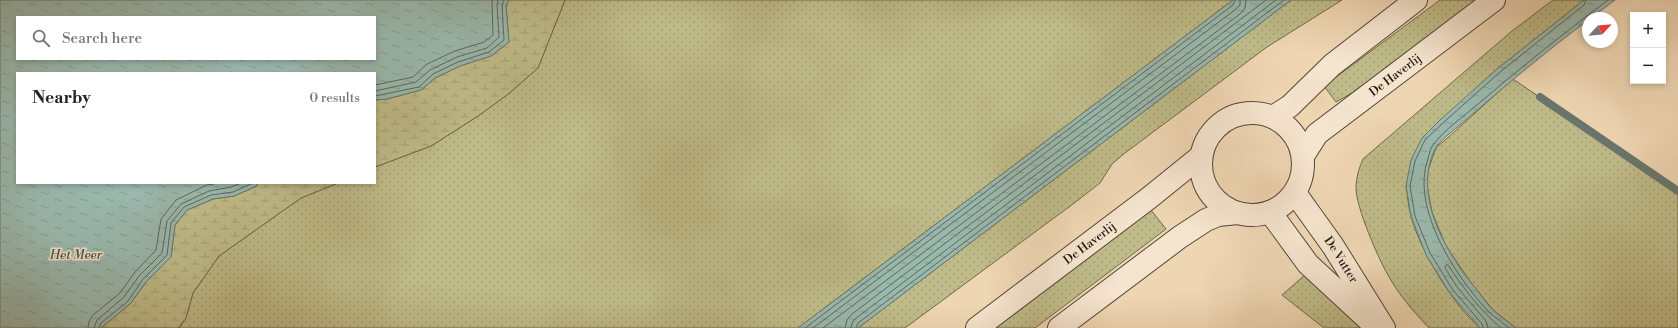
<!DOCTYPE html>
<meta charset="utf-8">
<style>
body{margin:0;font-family:"Libre Bodoni",serif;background:#f6f6f6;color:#222}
.controls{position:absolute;right:12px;top:12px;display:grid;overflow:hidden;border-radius:0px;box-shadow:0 2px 6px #0003}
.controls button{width:36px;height:36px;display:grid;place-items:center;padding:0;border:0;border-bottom:1px solid #e0e0e0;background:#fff;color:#222;font:20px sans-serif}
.compass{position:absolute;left:1582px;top:12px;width:36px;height:36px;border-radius:50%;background:#fff;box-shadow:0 2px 6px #0003;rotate:64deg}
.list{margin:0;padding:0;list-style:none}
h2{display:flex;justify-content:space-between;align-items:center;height:52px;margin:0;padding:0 16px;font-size:17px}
h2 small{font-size:13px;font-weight:400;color:#767676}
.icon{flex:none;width:22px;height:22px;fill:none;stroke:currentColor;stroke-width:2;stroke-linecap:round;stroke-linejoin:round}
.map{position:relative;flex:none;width:1678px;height:328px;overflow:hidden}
.search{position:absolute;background:#fff;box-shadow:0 2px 6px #0003;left:16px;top:16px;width:360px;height:44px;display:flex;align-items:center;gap:10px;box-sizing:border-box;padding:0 14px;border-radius:0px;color:#767676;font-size:15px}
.panel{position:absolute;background:#fff;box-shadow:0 2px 6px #0003;left:16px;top:72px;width:360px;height:112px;border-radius:0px}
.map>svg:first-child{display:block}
.grass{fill:url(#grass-dots);stroke:#6f684a}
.wetland{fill:url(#wetland-marsh);stroke:#6f684a}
.water{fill:url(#water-ripples);stroke:#69776d;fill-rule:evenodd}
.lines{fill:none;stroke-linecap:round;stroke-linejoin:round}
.shore{stroke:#5c675d;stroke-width:1}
.stream{stroke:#69776d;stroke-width:8}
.tertiary-casing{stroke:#534536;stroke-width:24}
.tertiary{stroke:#f5e4ce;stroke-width:22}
.labels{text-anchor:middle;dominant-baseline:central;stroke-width:3;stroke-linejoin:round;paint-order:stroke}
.street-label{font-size:12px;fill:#1f150c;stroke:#f5e4ce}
.water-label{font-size:13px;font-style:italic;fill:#4a4e45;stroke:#f5e4ce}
</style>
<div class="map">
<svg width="1678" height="328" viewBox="0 0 1678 328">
<defs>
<pattern id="grass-dots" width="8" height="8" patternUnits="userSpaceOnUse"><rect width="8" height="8" fill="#bfbc89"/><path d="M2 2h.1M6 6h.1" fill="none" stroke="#a4a175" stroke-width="1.8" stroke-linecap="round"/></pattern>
<pattern id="wetland-marsh" width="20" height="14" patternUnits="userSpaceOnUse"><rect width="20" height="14" fill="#bfbc89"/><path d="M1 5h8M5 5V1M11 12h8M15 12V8" fill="none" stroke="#a4a175"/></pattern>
<pattern id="water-ripples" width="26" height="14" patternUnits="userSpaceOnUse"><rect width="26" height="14" fill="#9ab9ae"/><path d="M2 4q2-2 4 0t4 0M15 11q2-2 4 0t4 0" fill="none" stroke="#849e94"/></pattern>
</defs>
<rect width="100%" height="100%" fill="#efd6b3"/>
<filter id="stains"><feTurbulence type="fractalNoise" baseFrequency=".005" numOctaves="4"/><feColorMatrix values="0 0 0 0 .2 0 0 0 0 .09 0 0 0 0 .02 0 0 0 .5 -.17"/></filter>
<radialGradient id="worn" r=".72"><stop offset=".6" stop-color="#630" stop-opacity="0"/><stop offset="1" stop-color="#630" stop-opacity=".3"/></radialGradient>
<path class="grass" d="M565,0H1233L798,328H179L186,318L193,293L219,256L301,198L338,183H375V167L431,146L478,116L507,95L538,68Z
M1291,0H1342L1267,47L1125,153L1112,164L1100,183L1073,204L905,328H858Z
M1440,0H1477L1352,93L1336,102L1324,86Z
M1553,0H1584L1497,69L1470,95L1406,186C1408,196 1408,207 1411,216C1419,249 1454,306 1480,328H1429C1414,312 1398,294 1388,275C1378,258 1356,207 1356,188C1356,178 1359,168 1363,159L1512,31Z
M1513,79L1678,191V328H1516L1493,310L1469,280L1446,246L1432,212L1427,186L1428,170L1436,148Z
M1151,210L1166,229L1035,328H996Z
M1306,274L1360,328H1324L1282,295Z"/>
<path class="wetland" d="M509,0H565L538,68L507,95L478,116L431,146L375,167V100L387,99L421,90L435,78L459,66L491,56L509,42L506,5Z
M257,183H338L301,198L219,256L193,293L186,318L178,328H101L131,303L146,282L171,257L175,225L187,210L213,199L234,196L257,186Z"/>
<path class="water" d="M0,0H509L506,5L509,42L491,56L460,66L435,78L421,90L387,99L375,100V73H17V183H257V186L234,196L213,199L187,210L175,225L171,257L146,282L131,303L101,328H0ZM17,17H375V59H17Z
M1233,0H1291L858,328H798Z
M1584,0H1615L1591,18H1588V20C1547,51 1507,84 1468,118C1459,126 1441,139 1435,149C1412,197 1447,254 1477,290C1482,297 1488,305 1494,311C1501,317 1509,322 1516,328H1480L1449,292L1426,255L1411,216L1406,186L1411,160L1422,138L1441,119L1497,69Z"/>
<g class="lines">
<path class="shore" d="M375,85L413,77L427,64L455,51L484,42L493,35L492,0
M375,91L416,82L430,70L457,57L487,48L499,37L497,5L498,0
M375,96L419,87L433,74L458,62L489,52L504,40L502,5L504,0
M88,328L89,322L92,316L120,293L135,272L156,250L161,219L176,200L207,185L218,183
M94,328L97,320L124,297L139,276L162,253L167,221L181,204L209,191L231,187L241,183
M99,328L101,323L128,301L143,279L167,255L171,223L184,207L211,195L233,192L253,183
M805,328L1233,5L1235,0
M813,328L1236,9L1240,5V0
M823,328L1240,14L1245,8L1246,0
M845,328L847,320L852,314L1266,0
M851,328L852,323L855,319L1276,0
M856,328L858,323L1284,0
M1483,328L1482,324L1453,290L1430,253L1415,216L1410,186L1415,161L1425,140L1444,122L1500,72L1584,5L1586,0
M1488,328L1486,321L1457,287L1445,268L1446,265H1448C1464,289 1480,310 1501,328
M1509,328C1503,323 1496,318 1490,313C1457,279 1410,208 1428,159C1429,155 1430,149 1433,145C1445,129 1463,117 1478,104C1520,68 1564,33 1608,0"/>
<path class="stream" d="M1540,97L1678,191"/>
<g class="tertiary-casing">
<g id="tertiary">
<circle cx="1252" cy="164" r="51"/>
<path d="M1273,117L1290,106L1332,65L1416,0"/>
<path id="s1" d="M1303,156L1317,134L1494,0"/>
<path id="s2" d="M1295,193L1333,246L1384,328"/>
<path d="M1270,212L1308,264L1373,324"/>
<path id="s3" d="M977,328L1149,198L1201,156"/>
<path d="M1059,328L1180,237L1206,220L1218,215L1238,213"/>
</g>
</g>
<use href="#tertiary" class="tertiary"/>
</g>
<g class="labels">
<g class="street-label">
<text stroke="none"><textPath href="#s1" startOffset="124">De Haverlij</textPath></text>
<text stroke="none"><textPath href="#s3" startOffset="141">De Haverlij</textPath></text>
<text stroke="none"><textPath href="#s2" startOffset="81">De Vutter</textPath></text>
</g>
<g class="water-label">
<text x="76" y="255">Het Meer</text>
</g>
</g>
<rect width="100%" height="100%" filter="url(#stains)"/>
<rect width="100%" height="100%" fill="url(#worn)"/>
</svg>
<div class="controls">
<button>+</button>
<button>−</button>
</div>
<svg class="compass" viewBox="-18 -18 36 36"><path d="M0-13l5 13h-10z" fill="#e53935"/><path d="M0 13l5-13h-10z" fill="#767676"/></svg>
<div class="search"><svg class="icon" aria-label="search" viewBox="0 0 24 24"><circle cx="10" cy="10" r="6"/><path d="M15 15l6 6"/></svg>Search here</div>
<section class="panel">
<h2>Nearby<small>0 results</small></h2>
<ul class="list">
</ul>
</section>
</div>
